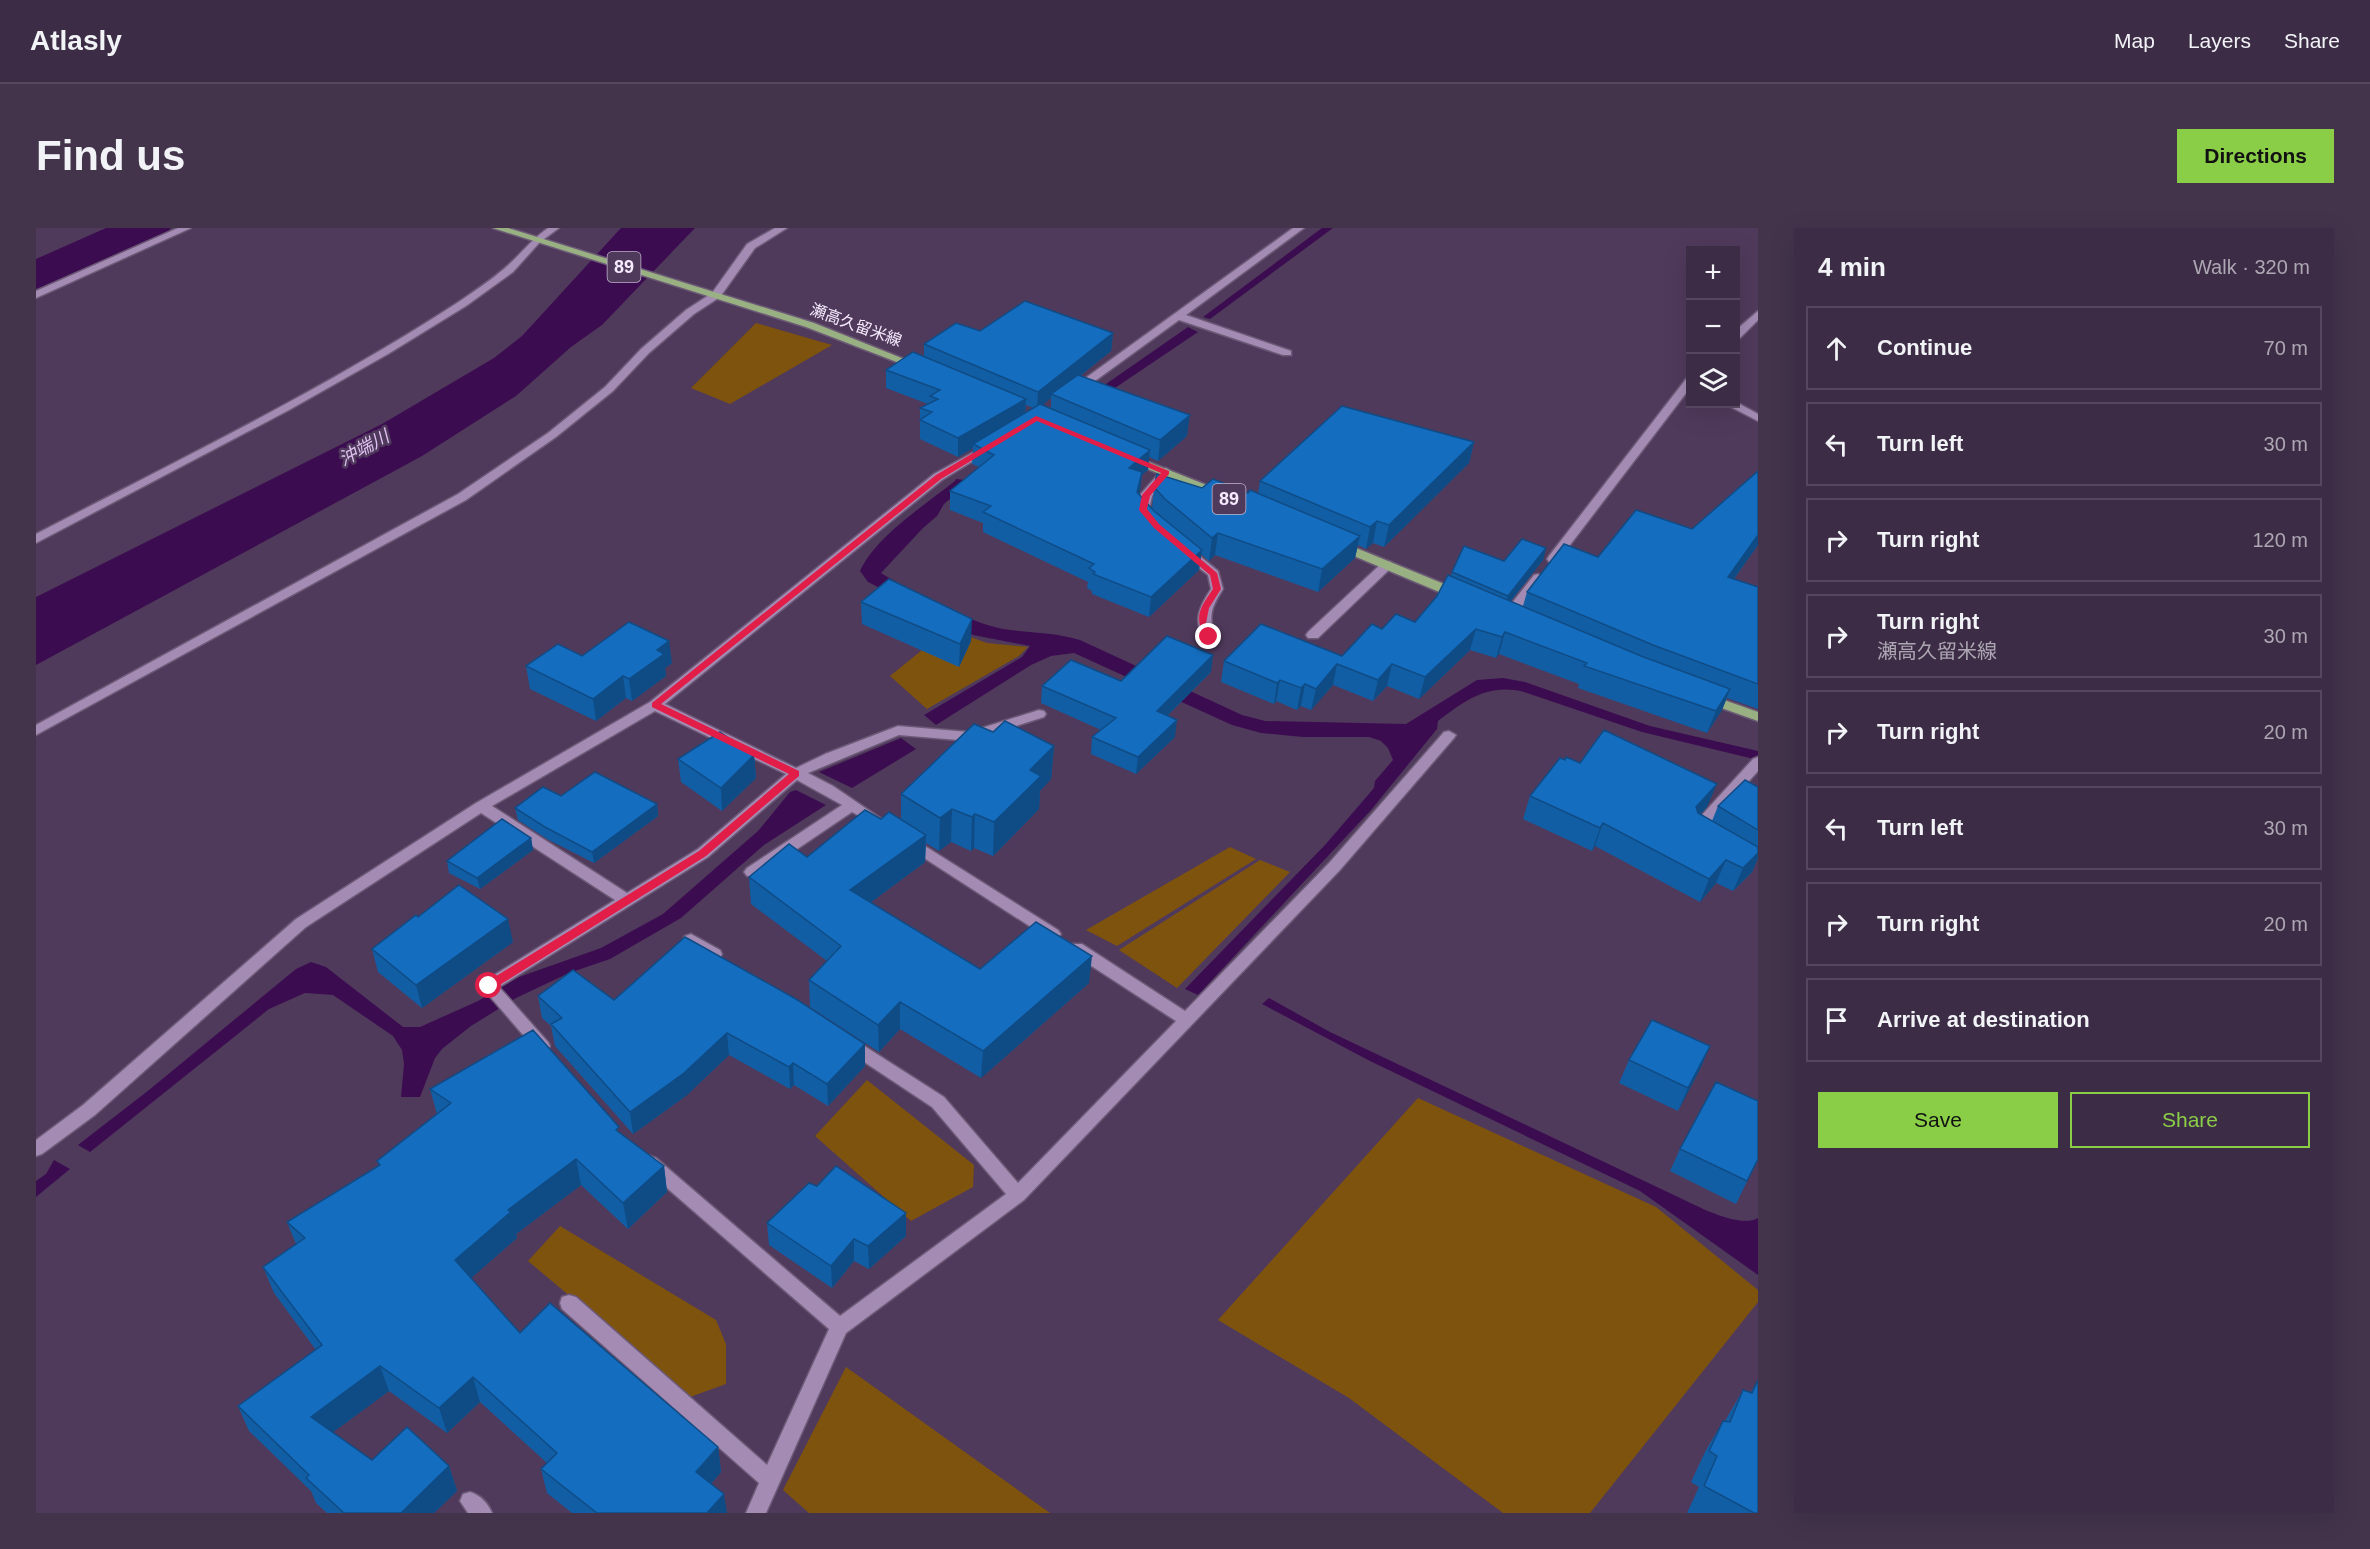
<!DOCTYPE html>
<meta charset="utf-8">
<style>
body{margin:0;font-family:Arial,"Noto Sans JP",sans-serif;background:#43344c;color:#f1f3f6}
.controls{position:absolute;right:18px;top:18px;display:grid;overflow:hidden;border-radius:0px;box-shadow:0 6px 24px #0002}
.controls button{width:54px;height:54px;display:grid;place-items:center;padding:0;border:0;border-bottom:2px solid #55485e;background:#3c2c45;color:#f1f3f6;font:30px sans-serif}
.stop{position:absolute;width:18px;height:18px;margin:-14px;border:4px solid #e11d48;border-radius:50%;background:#fff}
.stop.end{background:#e11d48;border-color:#fff;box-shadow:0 2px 6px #0008}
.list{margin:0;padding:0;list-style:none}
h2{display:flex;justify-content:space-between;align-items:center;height:78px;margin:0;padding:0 24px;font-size:26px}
h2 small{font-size:20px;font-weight:400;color:#aca7b3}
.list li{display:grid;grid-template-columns:39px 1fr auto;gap:18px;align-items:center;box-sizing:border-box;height:84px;margin:0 12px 12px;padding:0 12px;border:2px solid #55485e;border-radius:0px}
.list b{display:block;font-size:22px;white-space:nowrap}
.list p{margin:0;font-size:20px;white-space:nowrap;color:#aca7b3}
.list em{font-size:20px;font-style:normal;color:#aca7b3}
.actions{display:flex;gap:12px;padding:18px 24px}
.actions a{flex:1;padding:14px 0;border:2px solid #8ace47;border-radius:0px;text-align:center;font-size:21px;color:#8ace47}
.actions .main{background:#8ace47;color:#111}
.icon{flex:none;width:33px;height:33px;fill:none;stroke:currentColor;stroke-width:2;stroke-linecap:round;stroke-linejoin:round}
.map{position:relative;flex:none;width:1722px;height:1285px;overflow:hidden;border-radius:0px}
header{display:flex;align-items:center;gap:36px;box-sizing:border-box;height:84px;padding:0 30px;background:#3c2c45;border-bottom:2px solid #55485e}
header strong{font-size:28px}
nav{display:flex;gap:33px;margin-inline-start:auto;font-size:21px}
.intro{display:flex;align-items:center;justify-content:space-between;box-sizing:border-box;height:144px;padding:0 36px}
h1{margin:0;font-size:42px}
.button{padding:15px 27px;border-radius:0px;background:#8ace47;color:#111;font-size:21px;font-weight:700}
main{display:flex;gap:36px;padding:0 36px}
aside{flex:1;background:#3c2c45;border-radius:0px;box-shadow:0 6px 24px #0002}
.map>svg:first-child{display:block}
.green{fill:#7e530e}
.water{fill:#3c0c51}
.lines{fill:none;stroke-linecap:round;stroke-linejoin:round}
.river{fill:#3c0c51;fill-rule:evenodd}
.minor-casing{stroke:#6b5976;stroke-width:3}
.major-casing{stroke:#6b5976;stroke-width:3}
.minor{fill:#a38bb3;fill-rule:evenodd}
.major{fill:#99b082;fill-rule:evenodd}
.wall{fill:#125ea4;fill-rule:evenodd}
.shaded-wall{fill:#0f4c86}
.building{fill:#156dbf;stroke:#0f4c86;stroke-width:1.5}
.route{fill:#e11d48}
.labels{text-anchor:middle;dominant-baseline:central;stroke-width:5;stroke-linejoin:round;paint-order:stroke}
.far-street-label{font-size:16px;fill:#f6ebfd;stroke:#503a5c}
.shield{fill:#503a5c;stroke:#c4b6cd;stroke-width:1.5}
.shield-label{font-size:18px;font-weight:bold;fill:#f6ebfd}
.far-water-label{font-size:18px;font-style:italic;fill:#dfc2f1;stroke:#503a5c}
</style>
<header>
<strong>Atlasly</strong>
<nav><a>Map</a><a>Layers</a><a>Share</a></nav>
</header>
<div class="intro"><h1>Find us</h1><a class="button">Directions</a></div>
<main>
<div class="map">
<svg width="1722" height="1285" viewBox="0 0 1722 1285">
<rect width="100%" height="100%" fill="#503a5c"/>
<path class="green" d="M720,95L796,117L694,176L655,160Z
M912,401L951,415L992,419L983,428L891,481L854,448Z
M1194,619L1220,631L1081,718L1050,702Z
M1224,632L1254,644L1141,760L1083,722Z
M831,852L938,937L937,959L875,993L779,908Z
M1382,870L1620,979L1722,1062V1074L1554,1285H1467L1313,1170L1182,1092Z
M524,998L680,1092L690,1116V1156L654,1169L492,1033Z
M810,1139L1014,1285H773L747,1262Z"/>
<path class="water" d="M585,0H659L566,97L535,119L480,168L386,228L0,437V369L346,196L458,130L486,108Z
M1286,0H1297L1174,91L1167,89Z
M1152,99L1162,104L1030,193L1024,188Z
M920,251L929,252V258L908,276L901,288L887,300L845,345C874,363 934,395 967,401C993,405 1019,404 1044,412L1206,487L1229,493L1370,496L1441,452L1467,450L1489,454L1614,498L1722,523V532L1606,504L1488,464C1452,455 1430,472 1402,493L1401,501L1335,582L1162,767L1149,761L1289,617L1338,560L1339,553L1357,532L1352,520L1345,513L1333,509H1267L1225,505L1196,497L1038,425L1015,428L995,437L900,497L888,487L986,429L994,418L937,407L832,354L824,343C840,308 889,277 919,253Z
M865,510L880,521L816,560L783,544Z
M760,562L790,577L728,617L645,690L574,731L533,745L480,770L435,798L406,821L399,830L384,869H365L368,836L366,822L357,808L297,767L269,765L233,781L54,924L42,917L113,862L260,741L275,734L290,739L367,799H384L442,773L483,749L565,720L627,686L722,603L754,564Z
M1233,770L1294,804L1640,968C1659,977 1703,1001 1722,990V1047L1604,963L1334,833L1226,776Z
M18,932L34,941L0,969V953L10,946Z"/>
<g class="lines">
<path class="river" d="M70,0H135L128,10L18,61L0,65V31Z"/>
<g class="minor-casing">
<path id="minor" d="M142,0H155L0,70V63Z
M512,0H523L504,14L477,44L430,78L352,126L253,182L0,315V306C142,232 287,162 421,75C437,64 454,53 469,40C484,27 495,12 512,0Z
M739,0H751L719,20L684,69L658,86L613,125L577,163L520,209L430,272L0,507V497L422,266L512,205L569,159L605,121L650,82L676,65L711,16Z
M1257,0H1268L1150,87L1255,123V127H1247L1143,92L1041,166H1033V162Z
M1722,83V92L1704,110L1700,111V102Z
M1654,150V160L1521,334H1513L1511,331L1513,328L1650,151Z
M1700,174L1722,186V193L1689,176Z
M954,215L958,216V220L906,252L629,476L760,540L789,526L862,498L933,504L1003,482L1008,483L1010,486L1008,489L934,513L863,507L772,545L797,558L850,594L843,599L816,584L721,648H711L708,644L711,640L806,577L761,552L672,629L463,759L512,814L514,818L512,822L506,824L500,822L445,758L447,754L579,672L445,585L270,699L59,887L6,926L0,928V912L47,877L260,691L440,575L614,474L898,246ZM619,483L750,546L662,621L591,665L456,578Z
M1130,240L1136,244L1116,268L1113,282L1118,288L1116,291H1108L1101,282L1104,267L1126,242Z
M1150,319L1154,320L1182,343L1187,361C1176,378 1171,389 1180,409L1178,412H1168C1157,392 1163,379 1175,361L1172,347L1146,326L1144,323L1146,320Z
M1351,333L1355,334L1357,337L1355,340L1282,410H1272L1270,407L1272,404L1347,334Z
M1502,346L1508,350L1506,353L1478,391H1468L1467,388L1468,385L1498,347Z
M1413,503L1420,507L1418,510L1304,642L988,972L810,1105L730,1285H710L723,1255L526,1081L524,1075L526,1069L533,1067L540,1069L731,1237L793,1101L608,940L605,935L608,930L614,928L620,930L804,1088L970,966L896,879L807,820L805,816L807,812L813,810L819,812L908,869L982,955L1140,793L1034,724L1032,720L1034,716H1046L1149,783L1294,634L1408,504Z
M1722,529V543L1669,602L1668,609C1661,610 1657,609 1653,603L1655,599L1717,531Z
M873,608L1022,702L1025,706L1022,710H1012L868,617L866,613L868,609Z
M655,706L684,722L686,726L684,730C672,733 653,721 647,712L649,708Z
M434,1264C444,1267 452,1275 456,1285H432L424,1273L427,1266Z"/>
</g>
<g class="major-casing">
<path id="major" d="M457,0H472L778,95L888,139L883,142L879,141L770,99Z
M1095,227L1188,264L1190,267L1184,271L1180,270L1091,232V228Z
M1303,313L1430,365L1431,368L1430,371H1420L1299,320L1297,317Z
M1671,466L1722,484V493L1666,473L1664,470L1666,467Z"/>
</g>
<use href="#minor" class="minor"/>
<use href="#major" class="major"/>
</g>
<path class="wall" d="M944,103L1077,105L1075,123L1044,148L1151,208L1122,233L1113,229L1112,242L1106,247L1103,266L1116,280L1118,259L1166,260L1222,266L1224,253L1438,214L1433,235L1348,319L1337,315L1330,321L1322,317L1319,330L1282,364L1179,327L1173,333L1165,326L1163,342L1113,389L1056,366V363L1051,360L1052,354L947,304V295L914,282V263L943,239L936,236L937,220L922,229L884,211V180L892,176L850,160V142L888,128V116ZM1015,170V181L1006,177ZM990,177L997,180L989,185Z
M1722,243V317L1698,351L1722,359V481L1691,470L1686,482L1671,505L1542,460L1543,456L1463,426L1460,430L1434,422L1383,471L1351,458L1337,473L1297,457L1275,482L1265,478L1261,482L1240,473L1238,476L1185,454L1188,433L1306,428L1346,401L1379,394L1401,368L1415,348L1416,344L1468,333L1510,320L1507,332L1475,373L1487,378L1491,364L1562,329L1656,301Z
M825,374L935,413L923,439L826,396Z
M546,428L636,435L629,440L630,448L596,473L590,470L560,493L494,461L490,438Z
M1175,444L1132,487L1139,509L1100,546L1055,526L1056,509L1065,502L1005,475L1006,458L1085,453Z
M957,504L1018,518L1015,551L1004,563L1003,581L957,628L938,620L935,623L915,614L903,623L890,615L889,634L834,675L944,741L1053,755L945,850L864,801L843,824L774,779L773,752L791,733L715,676L713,649L771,629L845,591H865V566Z
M718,527L720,550L686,583L645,554L642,531Z
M1529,532L1671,579L1665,586L1676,593L1682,578L1722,559V630L1716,644L1697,663L1680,655L1664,674L1559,618L1556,623L1487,591L1494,568Z
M621,576L622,588L558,635L511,611L482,592L479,580Z
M495,610L497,622L444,661L413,645L411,633Z
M477,714L386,780L342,744L336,721Z
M502,768L578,772L829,838L792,878L758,857L754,861L693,827L651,867L597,906L519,818L515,798L506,790Z
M1674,818L1664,841L1642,883L1583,855L1593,832Z
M394,861L584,905L628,938L631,964L592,1001L545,957L480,1006L481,1010L435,1050L484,1105L682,1219L685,1244L675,1256L691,1285H536L511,1265L505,1241L511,1235L444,1174L411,1205L353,1163L297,1204L336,1232L413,1238L421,1263L398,1285H291L280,1275L275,1263L213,1203L202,1178L280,1122L238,1065L227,1039L260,1016L251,994L343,938L341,933L401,886Z
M1644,921L1722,931L1700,976L1634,943Z
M731,995L870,1008L833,1041L818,1033L796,1060L733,1017Z
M1722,1152V1285H1651L1663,1259L1655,1254L1669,1224L1687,1193H1689L1707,1162L1715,1164Z"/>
<path class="shaded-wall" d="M1077,105L1075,123L1019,168L1015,166V170L1001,182L1002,164Z
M990,171L989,190L937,216V220L922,229V210Z
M1154,187L1151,208L1122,233L1124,212Z
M1438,214L1433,235L1348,319L1353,297Z
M1114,222L1112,242L1106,247L1104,264L1099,283L1093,240Z
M1341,293L1337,315L1330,321L1334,299Z
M1182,305L1179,327L1173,333L1176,310Z
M1722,307V317L1684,370L1692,349Z
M1324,308L1319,330L1282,364L1286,341Z
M1510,320L1507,332L1469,380L1472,368Z
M1166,322L1163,342L1113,389L1115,369Z
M936,391L935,413L923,439L924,416Z
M1440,401L1434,422L1383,471L1389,449Z
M1469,404L1463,426L1460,430L1466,409Z
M633,413L636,435L629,440L630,448L596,473L593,451L621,422Z
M1177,427L1175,444L1119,500L1121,483Z
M1301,436L1297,457L1275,482L1280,461Z
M1356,436L1351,458L1337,473L1342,452Z
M587,448L590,470L560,493L557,471Z
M1244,452L1240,473L1238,476L1241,455Z
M1269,456L1265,478L1261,482L1265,460Z
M1694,461L1686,482L1671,505L1680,483Z
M1141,492L1139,509L1100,546L1102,529Z
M1018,518L1015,551L1004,563L1003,581L957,628L958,594L994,542Z
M718,527L720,550L686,583L685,560Z
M1681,556L1671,579L1651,602L1660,579Z
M621,576L622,588L558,635L556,624Z
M916,581L915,614L903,623L904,590Z
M939,586L938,620L935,623L936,589Z
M1567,595L1559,618L1556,623L1564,600Z
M890,607L889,634L815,689L814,662Z
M495,610L497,622L444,661L441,650Z
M1722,625V630L1716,644L1697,663L1707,640Z
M1690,632L1680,655L1664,674L1673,651Z
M472,691L477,714L386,780L380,757Z
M1056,728L1053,755L945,850L947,823Z
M864,774V801L843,824L842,797Z
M691,805L693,827L651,867L597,906L594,884Z
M829,816V838L792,878L791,856Z
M1674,818L1664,841L1642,883L1652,860Z
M757,835L758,857L754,861L753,839Z
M540,931L545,957L480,1006L481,1010L426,1058L419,1032L472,982Z
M628,938L631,964L592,1001L587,975Z
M870,985V1008L833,1041L832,1018Z
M818,1011V1033L796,1060L795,1038Z
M344,1138L353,1163L285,1213L275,1189Z
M437,1149L444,1174L411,1205L403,1180Z
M682,1219L685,1244L664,1269L660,1244Z
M413,1238L421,1263L398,1285H365Z
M688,1266L691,1285H671Z"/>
<path class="building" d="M989,73L1077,105L1002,164L888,116L920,95L944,103Z
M877,124L990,171L922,210L884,192L896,184L884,180L902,171L894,168L904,162L850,142Z
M1042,147L1154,187L1124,212L1015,166Z
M1004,176L1114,222L1093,240L1106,244L1101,264L1118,283L1166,322L1115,369L1057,346L1059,344L1053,340L1058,336L947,284L955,278L914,263L958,227L937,216Z
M1306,178L1438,214L1353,297L1341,293L1334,299L1224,253Z
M1722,243V307L1692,349L1722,359V456L1617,417L1491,364L1528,316L1562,329L1600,282L1656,301Z
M1121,246L1166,260L1177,251L1212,265L1214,262L1324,308L1286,341L1182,305L1176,310L1129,271L1118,259Z
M1486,311L1510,320L1472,368L1416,344L1428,318L1468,333Z
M1412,347L1605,428L1694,461L1680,483L1548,438L1551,435L1469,404L1466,409L1440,401L1389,449L1356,436L1342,452L1301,436L1280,461L1269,456L1265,460L1244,452L1241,455L1188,433L1225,396L1306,428L1336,396L1346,401L1360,386L1379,394L1401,368Z
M853,351L936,391L924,416L825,374Z
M593,394L633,413L621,422L628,426L593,451L587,448L557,471L490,438L522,416L546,428Z
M1131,408L1177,427L1121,483L1141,492L1102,529L1056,509L1080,490L1006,458L1035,432L1085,453Z
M969,493L1018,518L994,542L1005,548L958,594L939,586L936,589L916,581L904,590L865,566L938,496L957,504Z
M1568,502L1681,556L1660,579L1662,585L1722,619V625L1707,640L1690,632L1673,651L1567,595L1564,600L1494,568L1524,530L1529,532L1530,529L1544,535Z
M684,504L718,527L685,560L642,531Z
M559,544L621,576L556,624L509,599L479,580L507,559L525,568Z
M1709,552L1722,559V602L1682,578Z
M829,582L845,591L853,584L890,607L814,662L944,741L1000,694L1056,728L947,823L864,774L842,797L773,752L805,718L713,649L753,616L771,629Z
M466,591L495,610L441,650L411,633Z
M423,657L472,691L380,757L336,721L380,687L382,689Z
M649,709L760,771L829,816L791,856L757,835L753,839L691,805L648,845L594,884L515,796L526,790L502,768L537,742L578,772Z
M1616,792L1674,818L1652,860L1593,832Z
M497,802L583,899L580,902L628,938L587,975L540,931L472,982L475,984L419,1032L484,1105L514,1075L682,1219L660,1244L688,1266L671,1285H561L505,1241L521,1225L437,1149L403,1180L344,1138L275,1189L336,1232L371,1199L413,1238L365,1285H308L270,1250L273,1247L202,1178L286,1117L227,1039L269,1010L251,994L344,937L341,933L415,875L394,861Z
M1680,854L1722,873V931L1711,953L1644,921Z
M800,938L870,985L832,1018L818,1011L795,1038L731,995L773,955L781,958Z
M1722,1152V1285H1718L1668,1258L1681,1228L1673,1223L1687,1193L1694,1194L1707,1162L1716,1165Z"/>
<path class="route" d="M1000,188L1133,243V246L1114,268L1111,281L1123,296L1181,345L1185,361L1173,380L1170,395L1176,411H1170C1157,389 1164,380 1177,361L1174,347L1118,300L1103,282L1106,267L1125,245L1001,193L905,251L625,476L763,543V548L670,628L457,761H449V755L663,623L753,546L616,479V475L900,247Z"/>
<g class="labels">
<g class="far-street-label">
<text transform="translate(820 97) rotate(20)">瀬高久留米線</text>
</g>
<g class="shield">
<rect x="571.5" y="24" width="33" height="30" rx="4.5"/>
<rect x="1176.5" y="256" width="33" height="30" rx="4.5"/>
</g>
<g class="shield-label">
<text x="588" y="39">89</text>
<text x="1193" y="271">89</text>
</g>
<g class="far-water-label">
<text transform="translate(328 220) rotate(-29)">沖端川</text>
</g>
</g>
</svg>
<div class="controls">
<button>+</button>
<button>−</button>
<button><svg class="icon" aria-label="layers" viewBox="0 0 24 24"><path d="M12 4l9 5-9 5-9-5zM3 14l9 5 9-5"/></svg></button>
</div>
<div class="stop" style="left:453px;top:758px"></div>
<div class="stop end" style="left:1173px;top:409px"></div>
</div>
<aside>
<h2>4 min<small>Walk · 320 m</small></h2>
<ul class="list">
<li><svg class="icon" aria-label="ahead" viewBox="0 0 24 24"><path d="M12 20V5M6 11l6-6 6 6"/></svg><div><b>Continue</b></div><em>70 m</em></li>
<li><svg class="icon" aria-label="left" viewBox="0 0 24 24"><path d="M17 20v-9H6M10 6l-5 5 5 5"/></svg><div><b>Turn left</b></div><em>30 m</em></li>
<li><svg class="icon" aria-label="right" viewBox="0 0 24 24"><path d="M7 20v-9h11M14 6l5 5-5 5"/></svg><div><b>Turn right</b></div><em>120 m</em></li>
<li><svg class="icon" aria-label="right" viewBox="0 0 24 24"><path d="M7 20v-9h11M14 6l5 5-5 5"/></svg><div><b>Turn right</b><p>瀬高久留米線</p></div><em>30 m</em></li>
<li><svg class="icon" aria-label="right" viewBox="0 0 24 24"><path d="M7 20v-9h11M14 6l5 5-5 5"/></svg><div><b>Turn right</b></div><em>20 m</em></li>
<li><svg class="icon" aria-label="left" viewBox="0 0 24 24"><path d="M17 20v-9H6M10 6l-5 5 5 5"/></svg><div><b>Turn left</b></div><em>30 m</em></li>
<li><svg class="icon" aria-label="right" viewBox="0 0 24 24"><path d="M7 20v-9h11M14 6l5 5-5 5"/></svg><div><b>Turn right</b></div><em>20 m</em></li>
<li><svg class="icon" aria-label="arrive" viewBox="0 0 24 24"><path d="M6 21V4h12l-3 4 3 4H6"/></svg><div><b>Arrive at destination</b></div></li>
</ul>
<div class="actions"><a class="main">Save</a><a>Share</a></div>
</aside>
</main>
